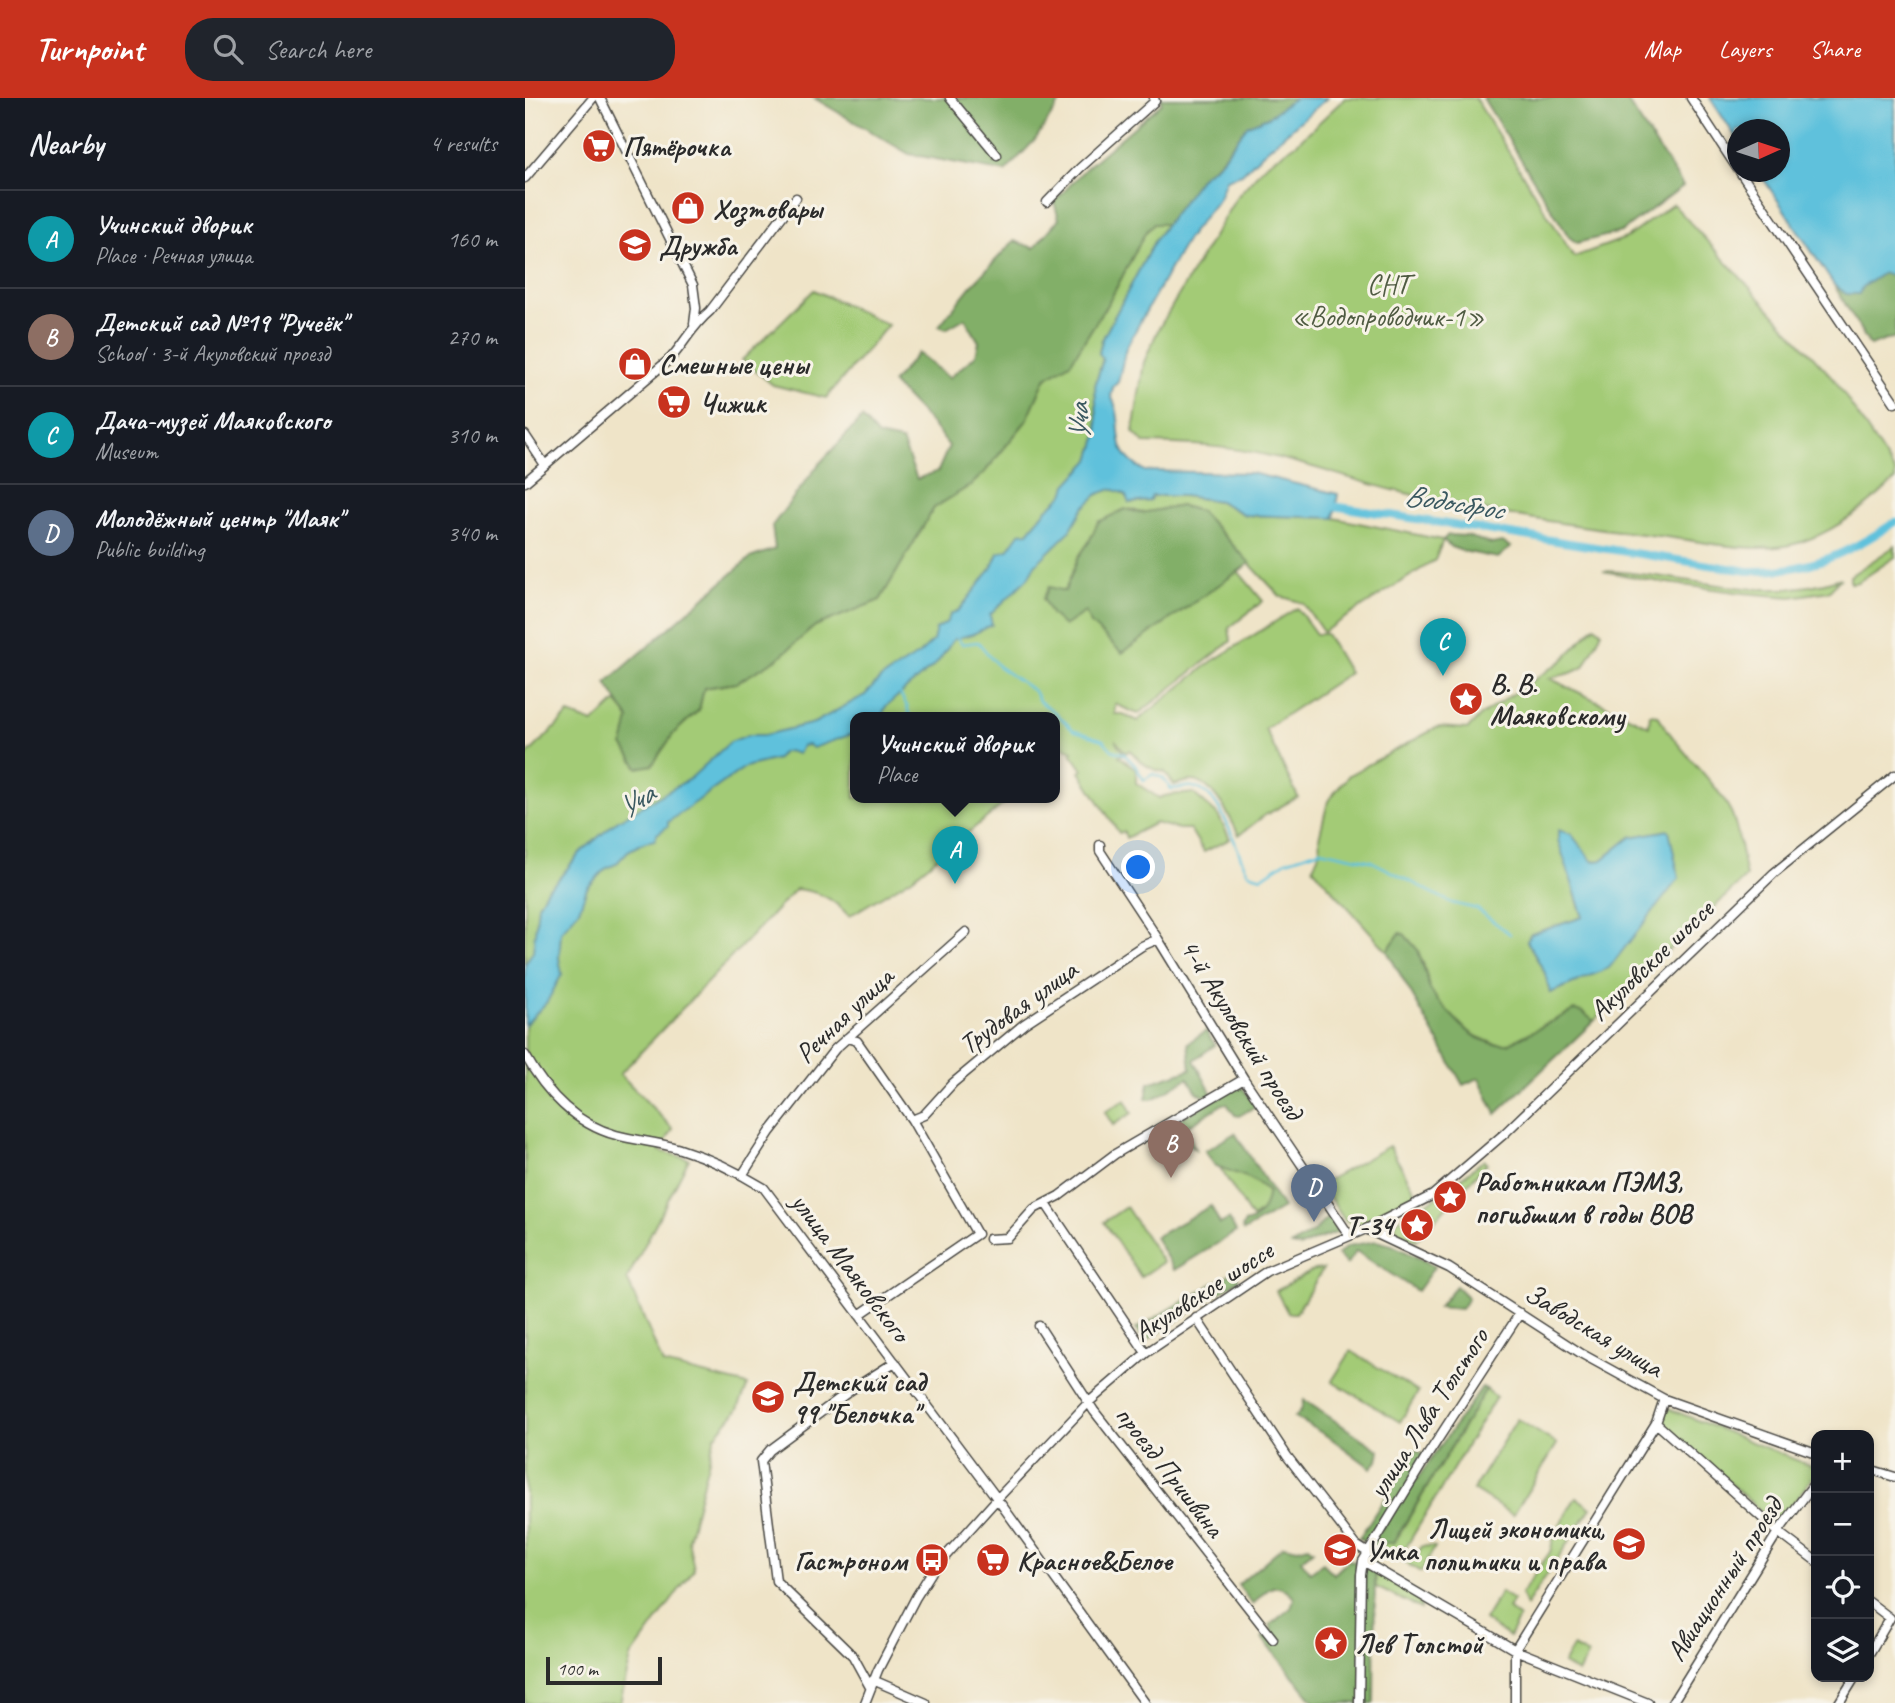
<!DOCTYPE html>
<meta charset="utf-8">
<style>
body{margin:0;font-family:Caveat,sans-serif;background:#20242c;color:#f1f3f6}
.controls{position:absolute;right:21px;bottom:21px;display:grid;overflow:hidden;border-radius:14px;box-shadow:0 4px 10px #0003}
.controls button{width:63px;height:63px;display:grid;place-items:center;padding:0;border:0;border-bottom:2px solid #363941;background:#171b24;color:#f1f3f6;font:35px sans-serif}
.compass{position:absolute;left:1202px;top:21px;width:63px;height:63px;border-radius:50%;background:#171b24;box-shadow:0 4px 10px #0003;rotate:87deg}
.scale{position:absolute;left:21px;bottom:18px;width:116px;box-sizing:border-box;padding-left:7px;border:4px solid #2b2b2b;border-top:0;font-size:19px;line-height:24px;white-space:nowrap;color:#2b2b2b;-webkit-text-stroke:5px #f7f3e8;paint-order:stroke}
.you{position:absolute;left:614px;top:770px;width:24px;height:24px;margin:-18px;border:5px solid #fff;border-radius:50%;background:#1a73e8;box-shadow:0 0 0 10px #1a73e833}
.badge{display:grid;place-items:center;width:46px;height:46px;border-radius:50%;background:#c8321e;color:#fff;font-size:23px;font-weight:700}
.pin{position:absolute;translate:-50% -58px;filter:drop-shadow(0 2px 4px #0008)}
.pin::after{content:'';position:absolute;top:37px;width:24px;height:21px;background:inherit;clip-path:polygon(0 0,100% 0,50% 100%)}
.popup{position:absolute;left:325px;top:614px;width:210px;height:91px;box-sizing:border-box;display:grid;place-content:center;border-radius:14px;background:#171b24;filter:drop-shadow(0 2px 5px #0005);font-size:23px;white-space:nowrap;color:#9ea1a6}
.popup b{font-size:26px;color:#f1f3f6}
.popup::after{content:'';position:absolute;left:50%;top:100%;margin-left:-14px;border:14px solid transparent;border-top-color:#171b24}
.list{margin:0;padding:0;list-style:none}
h2{display:flex;justify-content:space-between;align-items:center;height:91px;margin:0;padding:0 28px;font-size:30px}
h2 small{font-size:23px;font-weight:400;color:#9ea1a6}
.list li{display:grid;grid-template-columns:46px 1fr auto;gap:21px;align-items:center;box-sizing:border-box;height:98px;padding:0 28px;border-top:2px solid #363941}
.list b{display:block;font-size:26px;white-space:nowrap}
.list p{margin:0;font-size:23px;white-space:nowrap;color:#9ea1a6}
.list em{font-size:23px;font-style:normal;color:#9ea1a6}
.icon{flex:none;width:38px;height:38px;fill:none;stroke:currentColor;stroke-width:2;stroke-linecap:round;stroke-linejoin:round}
.map{position:relative;flex:none;width:1370px;height:1605px;overflow:hidden}
header{display:flex;align-items:center;gap:42px;box-sizing:border-box;height:98px;padding:0 35px;background:#c8321e;color:#fff}
header strong{font-size:33px}
nav{display:flex;gap:38px;margin-inline-start:auto;font-size:24px}
.search{width:490px;height:63px;background:#20242c;display:flex;align-items:center;gap:18px;box-sizing:border-box;padding:0 24px;border-radius:28px;color:#9ea1a6;font-size:26px}
main{display:flex}
aside{flex:1;background:#171b24}
.map>svg:first-child{display:block}
.green{fill:#a3cb76;stroke:#677b50;stroke-width:2;fill-rule:evenodd}
.forest{fill:#82af67;stroke:#566d49;stroke-width:2}
.water{fill:#5ec1dc;stroke:#447684;stroke-width:2}
.lines{fill:none;stroke-linecap:round;stroke-linejoin:round}
.stream{stroke:#5ec1dc;stroke-width:2.5}
.canal{stroke:#5ec1dc;stroke-width:8}
.minor-casing{stroke:#484743;stroke-width:11}
.minor{stroke:#fff;stroke-width:8}
.labels{text-anchor:middle;dominant-baseline:central;stroke-width:6;stroke-linejoin:round;paint-order:stroke}
.poi-label{font-size:28px;font-weight:bold;fill:#2b2b2b;stroke:#f7f3e8;text-anchor:start}
.park-label{font-size:28px;fill:#4f5b42;stroke:#f7f3e8}
.street-label{font-size:28px;fill:#2b2b2b;stroke:#f7f3e8}
.water-label{font-size:30px;font-style:italic;fill:#3a5860;stroke:#f7f3e8}
</style>
<header>
<strong>Turnpoint</strong>
<div class="search"><svg class="icon" aria-label="search" viewBox="0 0 24 24"><circle cx="10" cy="10" r="6"/><path d="M15 15l6 6"/></svg>Search here</div>
<nav><a>Map</a><a>Layers</a><a>Share</a></nav>
</header>
<main>
<aside>
<h2>Nearby<small>4 results</small></h2>
<ul class="list">
<li><span class="badge" style="background:#0f9aa8">A</span><div><b>Учинский дворик</b><p>Place · Речная улица</p></div><em>160 m</em></li>
<li><span class="badge" style="background:#8d6e63">B</span><div><b>Детский сад №19 &quot;Ручеёк&quot;</b><p>School · 3-й Акуловский проезд</p></div><em>270 m</em></li>
<li><span class="badge" style="background:#0f9aa8">C</span><div><b>Дача-музей Маяковского</b><p>Museum</p></div><em>310 m</em></li>
<li><span class="badge" style="background:#5c6f8a">D</span><div><b>Молодёжный центр &quot;Маяк&quot;</b><p>Public building</p></div><em>340 m</em></li>
</ul>
</aside>
<div class="map">
<svg width="1370" height="1605" viewBox="0 0 1370 1605">
<rect width="100%" height="100%" fill="#f7f3e8"/>
<filter id="ink" filterUnits="userSpaceOnUse"><feTurbulence type="fractalNoise" baseFrequency=".0143" numOctaves="2"/><feDisplacementMap in="SourceGraphic" scale="14" xChannelSelector="R" yChannelSelector="G"/><feConvolveMatrix kernelMatrix="1 2 1 2 8 2 1 2 1" color-interpolation-filters="sRGB"/></filter>
<filter id="wash" filterUnits="userSpaceOnUse"><feTurbulence type="fractalNoise" baseFrequency=".00686" numOctaves="4" result="noise"/><feDisplacementMap in="SourceGraphic" scale="28" xChannelSelector="R" yChannelSelector="G"/><feGaussianBlur stdDeviation="1.57" result="paint"/><feColorMatrix in="noise" values="0 0 0 0 0 0 0 0 0 0 0 0 0 0 0 0 0 1.4 0 .05"/><feComposite in="paint" operator="in"/></filter>
<g filter="url(#wash)">
<rect width="100%" height="100%" fill="#efe4c8"/>
<path class="green" d="M820,0H950L1049,159L1101,140L1148,106L1309,281L1370,374V382C1343,408 1310,434 1273,445C1231,457 1183,444 1141,439C1049,428 958,415 868,392C827,382 787,367 745,358C704,348 661,346 619,345L608,334L619,264L633,232L711,100L740,67L771,46Z
M636,124L641,126L631,140L577,242L574,255L578,260L570,288L573,337L565,362L574,395L587,390L600,396L605,405L624,403L627,398H658L694,403L720,417L809,420L918,442L910,462L798,534L778,505L755,498L675,413L656,408L616,415L606,411L573,424L564,444L553,460L540,493L597,555L713,473L738,503L704,530L706,543L613,616L590,606V616H598L612,623L686,564L772,510L791,536H801L824,575L740,631L773,699L740,717L714,737C706,721 688,683 667,683C661,683 655,685 649,687L640,674C623,671 616,665 605,652L601,655L590,642L599,656L594,658L611,671V685L634,700C645,695 656,697 668,695L693,717L705,741L679,754L665,731H654L630,725L601,740L599,734L594,735L555,674L558,672L546,655L548,653L530,645V620H330V700H486L387,780L324,818C307,800 296,794 271,791L95,976L148,1031L135,1053L164,1061L102,1181L138,1266L223,1287L213,1311L190,1338L163,1442L169,1471L106,1559L95,1605H0V659L44,616L68,625L91,604L105,621L127,667L149,635L174,612L179,590L211,585L252,561L290,528L355,502L409,410L446,387L459,375L502,322L519,281L546,263L586,200L620,135L628,126Z
M289,192L363,227L301,300L248,287L217,262Z
M1370,448V459L1333,484L1325,485V478Z
M1078,473C1160,475 1236,508 1316,480L1304,493L1266,499L1218,495L1135,484Z
M1070,528L1077,534L1059,569L1046,575L1024,580L1124,628L1125,616L1133,617C1153,653 1187,678 1206,714C1214,731 1217,761 1221,779L1069,923L1057,914L1019,926L995,942L983,946H969L953,939L940,931L912,902L905,891L898,864L875,835L862,853L788,770L795,752L794,740L803,703L824,677L913,629L943,631L955,618L1037,563ZM1046,736L1067,764L1077,762L1106,739L1103,845L1084,869L1025,895L1020,875L1002,843L1006,836L1058,819C1046,789 1045,768 1046,736Z
M600,1002L607,1015L588,1027L580,1014Z
M710,1043L749,1106L727,1120L687,1057Z
M864,1048L892,1096L840,1126L820,1123L796,1086Z
M959,1062L962,1065L891,1142L872,1136L870,1124L912,1099Z
M601,1109L638,1164L616,1179L579,1124Z
M798,1171L771,1215H763L751,1193L789,1172Z
M826,1253L893,1294L875,1324L807,1283Z
M961,1291L971,1299L880,1451L891,1458L897,1448L910,1449L896,1474L857,1451L859,1445H869Z
M1142,1310L1291,1370V1375L1251,1427L1136,1323Z
M992,1321L1032,1346L988,1417L948,1392Z
M1051,1399L1066,1410L1001,1508L996,1496L1025,1454L1030,1435Z
M850,1472L895,1498L896,1511L851,1489Z
M976,1494L988,1502L983,1511L994,1520L984,1539L959,1522Z
M1048,1549L1063,1557L1053,1575L1038,1566Z"/>
<path class="forest" d="M289,0H538L510,42L480,74L384,56Z
M635,0H770L743,19L723,27L692,66L677,78L641,126H628L620,135L586,200L546,264L520,281L502,322L459,375L446,387L409,410L355,502L290,528L252,561L211,585L179,590L174,612L149,635L127,667L113,670L98,647L104,621L81,585L225,460L250,451L247,428L294,366L337,320L353,338L377,343L392,381L413,373L424,348L405,324L367,285L393,255L424,280L451,257L454,244L440,220L421,231L414,228L445,189L489,143L509,150L534,121L529,104L561,70L637,5Z
M958,0H1100L1158,88L1096,134L1052,145L1044,139Z
M1358,175L1370,178V241L1366,240L1345,248L1309,187L1322,196L1337,189Z
M656,408L675,413L725,465L597,555L566,526L560,514L539,528L526,516L518,501L524,489L540,493L553,460L564,444L573,424L600,411L616,415Z
M923,437L942,438L967,446L977,444L986,449L973,460L937,453L926,449L918,442Z
M875,835L879,836L893,852L905,891L912,902L940,931L953,940L969,946H983L1049,912L1057,914L1069,923L971,1016L954,980L938,987L862,853Z
M681,933L690,947L669,962L687,996L679,998L672,994L663,980L628,1001H621L624,985L666,971L663,945Z
M709,989H717L731,1008L714,1018L710,1017L702,1006H698L663,1028L662,1032L670,1051L662,1045L650,1024Z
M710,1035L758,1110L719,1133L717,1130C722,1121 717,1127 726,1123C738,1117 741,1104 743,1092L724,1080L691,1068L680,1053Z
M686,1108L695,1126L704,1121L711,1134L649,1172L630,1139Z
M802,1120L807,1123L814,1134L791,1142L776,1149L767,1147L789,1133Z
M851,1143L867,1147L910,1168L892,1193L831,1153L822,1166L812,1157L823,1148Z
M710,1173L714,1182L620,1244L611,1231Z
M931,1188L943,1200L936,1211L913,1209Z
M957,1289L961,1291L868,1445H859L849,1466L839,1457L846,1446L834,1440L891,1352L902,1358L856,1432Z
M779,1302L855,1353L853,1362L846,1370L807,1341L770,1319L776,1312Z
M758,1448L773,1451L783,1448L788,1452L776,1462L785,1474L798,1465L809,1476L824,1462L850,1472L849,1605H790L737,1540L747,1532L745,1527L766,1510L769,1500C752,1480 742,1489 728,1507L713,1487Z"/>
<path class="water" d="M770,0H802L737,56L717,76L701,81L694,100L662,141L626,204L601,250L593,284L588,289L586,298C603,327 580,352 620,373L726,375L813,396L809,420L720,417L694,403L658,398H627L624,403L604,405L600,396L587,391L573,396L558,410L545,433L510,467L503,480L465,517L467,527L448,536L429,541L412,565L361,608L356,620H330V635L288,650L283,647L277,648L273,656L263,653L256,655L252,661L220,669L143,724V728L132,736L130,742L120,744L103,753L91,766L80,771L62,790L54,812L36,834L34,860L37,876L22,904L0,927V866L8,853L13,807L22,791L32,783L55,755L93,722L166,680L205,644L223,637H240L289,625L340,597L355,581L394,556L408,543L411,531L421,525L426,516L434,512L466,471L473,455L483,452L495,435L503,434L522,411L539,396L542,387L565,362L573,337L570,288L578,261L574,255L577,242L631,140L677,78L693,66L723,27L743,19Z
M1185,0H1370V178L1358,175L1337,189L1334,196H1322L1309,187L1234,74H1254V32H1212V41Z
M1033,732L1046,736L1068,764L1077,762L1106,739L1144,732L1154,780L1084,870L1025,895L1020,875L1002,843L1006,836L1058,819L1033,742Z"/>
<g class="lines">
<path class="stream" d="M432,540L437,546L453,544L473,568L509,593L514,603L531,615L548,632L578,642L587,652L599,656L610,667L619,682L628,676L638,680L646,691C654,691 661,688 668,689C699,695 710,752 723,775L737,779L761,763L795,752L846,763L927,805L952,811L985,836
M374,594L382,608L385,620"/>
<path class="canal" d="M802,407L1223,473C1283,474 1321,457 1370,424"/>
</g>
</g>
<g filter="url(#ink)">
<g class="lines">
<g class="minor-casing">
<path id="minor" d="M75,0L168,187L171,210L169,226
M425,0L472,57
M1166,0L1212,70
M1215,74L1370,305
M0,80L68,0
M522,104L555,70L630,3L629,0
M0,337L20,367
M0,384L146,260C161,243 167,228 185,213L271,100
M575,747V753L633,841L719,981L824,1137
M322,940L332,943L387,1022L452,1136L334,1217
M0,957C20,993 50,1026 91,1037C112,1043 135,1044 155,1051C184,1060 213,1074 239,1090L468,1395L620,1605
M387,1022L399,1017L428,985L499,926L617,848L633,841
M218,1076L245,1034L310,951L441,834
M521,1106L621,1255
M841,1131L924,1170L1057,1256L1139,1301L1291,1355
M464,1141L483,1140L509,1111L534,1098L590,1056L719,981
M671,1220L762,1358L831,1447L842,1454
M514,1228L569,1313L748,1541
M1139,1301L1131,1325L1253,1434L1291,1463
M1344,1371L1370,1379
M838,1463L990,1552L1123,1605
M1344,1504L1365,1520L1344,1556
M348,1582L401,1605
M345,1589L328,1558L251,1483L236,1363L245,1352L326,1292L370,1264
M340,1605L353,1572L391,1499L408,1472L472,1401L564,1304L621,1255L742,1173L841,1131L908,1097L979,1036L1249,775L1370,677
M834,1605L836,1477L838,1463L902,1358L995,1215
M990,1605V1552L1131,1325
M1147,1605L1253,1434L1291,1383
M1314,1605L1330,1579"/>
</g>
<use href="#minor" class="minor"/>
</g>
</g>
<defs>
<g id="supermarket-disc" transform="scale(1.75)"><circle r="9.5" fill="#c8321e" stroke="#f7f3e8"/><path d="M-6-5.5h2.5l.6 2H6L4.5 2H-2.5L-4.4-4H-6ZM-1.5 3.2a1.3 1.3 0 1 0 .1 0ZM3 3.2a1.3 1.3 0 1 0 .1 0Z" fill="#fff"/></g>
<g id="shop-disc" transform="scale(1.75)"><circle r="9.5" fill="#c8321e" stroke="#f7f3e8"/><path d="M-5-2.5h2.3a2.7 3.5 0 0 1 5.4 0H5L5.5 6h-11ZM-1.5-2.5h3a1.5 2.3 0 0 0-3 0Z" fill="#fff"/></g>
<g id="school-disc" transform="scale(1.75)"><circle r="9.5" fill="#c8321e" stroke="#f7f3e8"/><path d="M0-5L7-2L0 1L-7-2ZM-4 1L0 2.5L4 1V4Q0 6-4 4Z" fill="#fff"/></g>
<g id="sight-disc" transform="scale(1.75)"><circle r="9.5" fill="#c8321e" stroke="#f7f3e8"/><path d="M0-6L1.8-2.2L6-1.7L2.9 1.2L3.7 5.4L0 3.3L-3.7 5.4L-2.9 1.2L-6-1.7L-1.8-2.2Z" fill="#fff"/></g>
<g id="bus-disc" transform="scale(1.75)"><circle r="9.5" fill="#c8321e" stroke="#f7f3e8"/><path d="M-5-6H5V4H4V6H2V4H-2V6H-4V4H-5ZM-3.5-4V0h7V-4ZM-3.5 1.2v1.5H-2V1.2ZM2 1.2v1.5H3.5V1.2Z" fill="#fff"/></g>
</defs>
<g fill-rule="evenodd">
<use href="#supermarket-disc" x="74" y="48"/>
<use href="#shop-disc" x="163" y="110"/>
<use href="#school-disc" x="110" y="147"/>
<use href="#shop-disc" x="110" y="266"/>
<use href="#supermarket-disc" x="149" y="304"/>
<use href="#sight-disc" x="941" y="601"/>
<use href="#sight-disc" x="925" y="1099"/>
<use href="#sight-disc" x="892" y="1127"/>
<use href="#school-disc" x="243" y="1299"/>
<use href="#school-disc" x="1104" y="1446"/>
<use href="#school-disc" x="815" y="1452"/>
<use href="#bus-disc" x="407" y="1462"/>
<use href="#supermarket-disc" x="468" y="1462"/>
<use href="#sight-disc" x="806" y="1545"/>
</g>
<g class="labels">
<g class="poi-label">
<text x="98" y="48">Пятёрочка</text>
<text x="188" y="110">Хозтовары</text>
<text x="134" y="147">Дружба</text>
<text x="134" y="266">Смешные цены</text>
<text x="174" y="304">Чижик</text>
<text x="965" y="585">В. В.<tspan x="965" dy="32">Маяковскому</tspan></text>
<text x="950" y="1083">Работникам ПЭМЗ,<tspan x="950" dy="32">погибшим в годы ВОВ</tspan></text>
<text x="868" y="1127" text-anchor="end">Т-34</text>
<text x="268" y="1283">Детский сад<tspan x="268" dy="32">99 "Белочка"</tspan></text>
<text x="1080" y="1430" text-anchor="end">Лицей экономики,<tspan x="1080" dy="32">политики и права</tspan></text>
<text x="840" y="1452">Умка</text>
<text x="382" y="1462" text-anchor="end">Гастроном</text>
<text x="492" y="1462">Красное&amp;Белое</text>
<text x="830" y="1545">Лев Толстой</text>
</g>
<g class="park-label">
<text x="863" y="186">СНТ<tspan x="863" dy="32">«Водопроводчик-1»</tspan></text>
</g>
<g class="street-label">
<text transform="translate(1126 862) rotate(-44)">Акуловское шоссе</text>
<text transform="translate(493 909) rotate(-36)">Трудовая улица</text>
<text transform="translate(319 917) rotate(-44)">Речная улица</text>
<text transform="translate(717 931) rotate(58)">4-й Акуловский проезд</text>
<text transform="translate(326 1169) rotate(53)">улица Маяковского</text>
<text transform="translate(678 1193) rotate(-33)">Акуловское шоссе</text>
<text transform="translate(1069 1232) rotate(31)">Заводская улица</text>
<text transform="translate(903 1315) rotate(-57)">улица Льва Толстого</text>
<text transform="translate(645 1373) rotate(52)">проезд Пришвина</text>
<text transform="translate(1199 1481) rotate(-57)">Авиационный проезд</text>
</g>
<g class="water-label">
<text transform="translate(554 324) rotate(-93)">Уча</text>
<text transform="translate(929 404) rotate(9)">Водосброс</text>
<text transform="translate(111 703) rotate(-34)">Уча</text>
</g>
</g>
</svg>
<div class="controls">
<button>+</button>
<button>−</button>
<button><svg class="icon" aria-label="locate" viewBox="0 0 24 24"><circle cx="12" cy="12" r="6"/><path d="M12 2v4M12 18v4M2 12h4M18 12h4"/></svg></button>
<button><svg class="icon" aria-label="layers" viewBox="0 0 24 24"><path d="M12 4l9 5-9 5-9-5zM3 14l9 5 9-5"/></svg></button>
</div>
<svg class="compass" viewBox="-18 -18 36 36"><path d="M0-13l5 13h-10z" fill="#e53935"/><path d="M0 13l5-13h-10z" fill="#9ea1a6"/></svg>
<div class="scale">100 m</div>
<div class="you"></div>
<div class="pin badge" style="left:430px;top:786px;background:#0f9aa8">A</div>
<div class="popup"><b>Учинский дворик</b>Place</div>
<div class="pin badge" style="left:646px;top:1080px;background:#8d6e63">B</div>
<div class="pin badge" style="left:918px;top:578px;background:#0f9aa8">C</div>
<div class="pin badge" style="left:789px;top:1124px;background:#5c6f8a">D</div>
</div>
</main>
